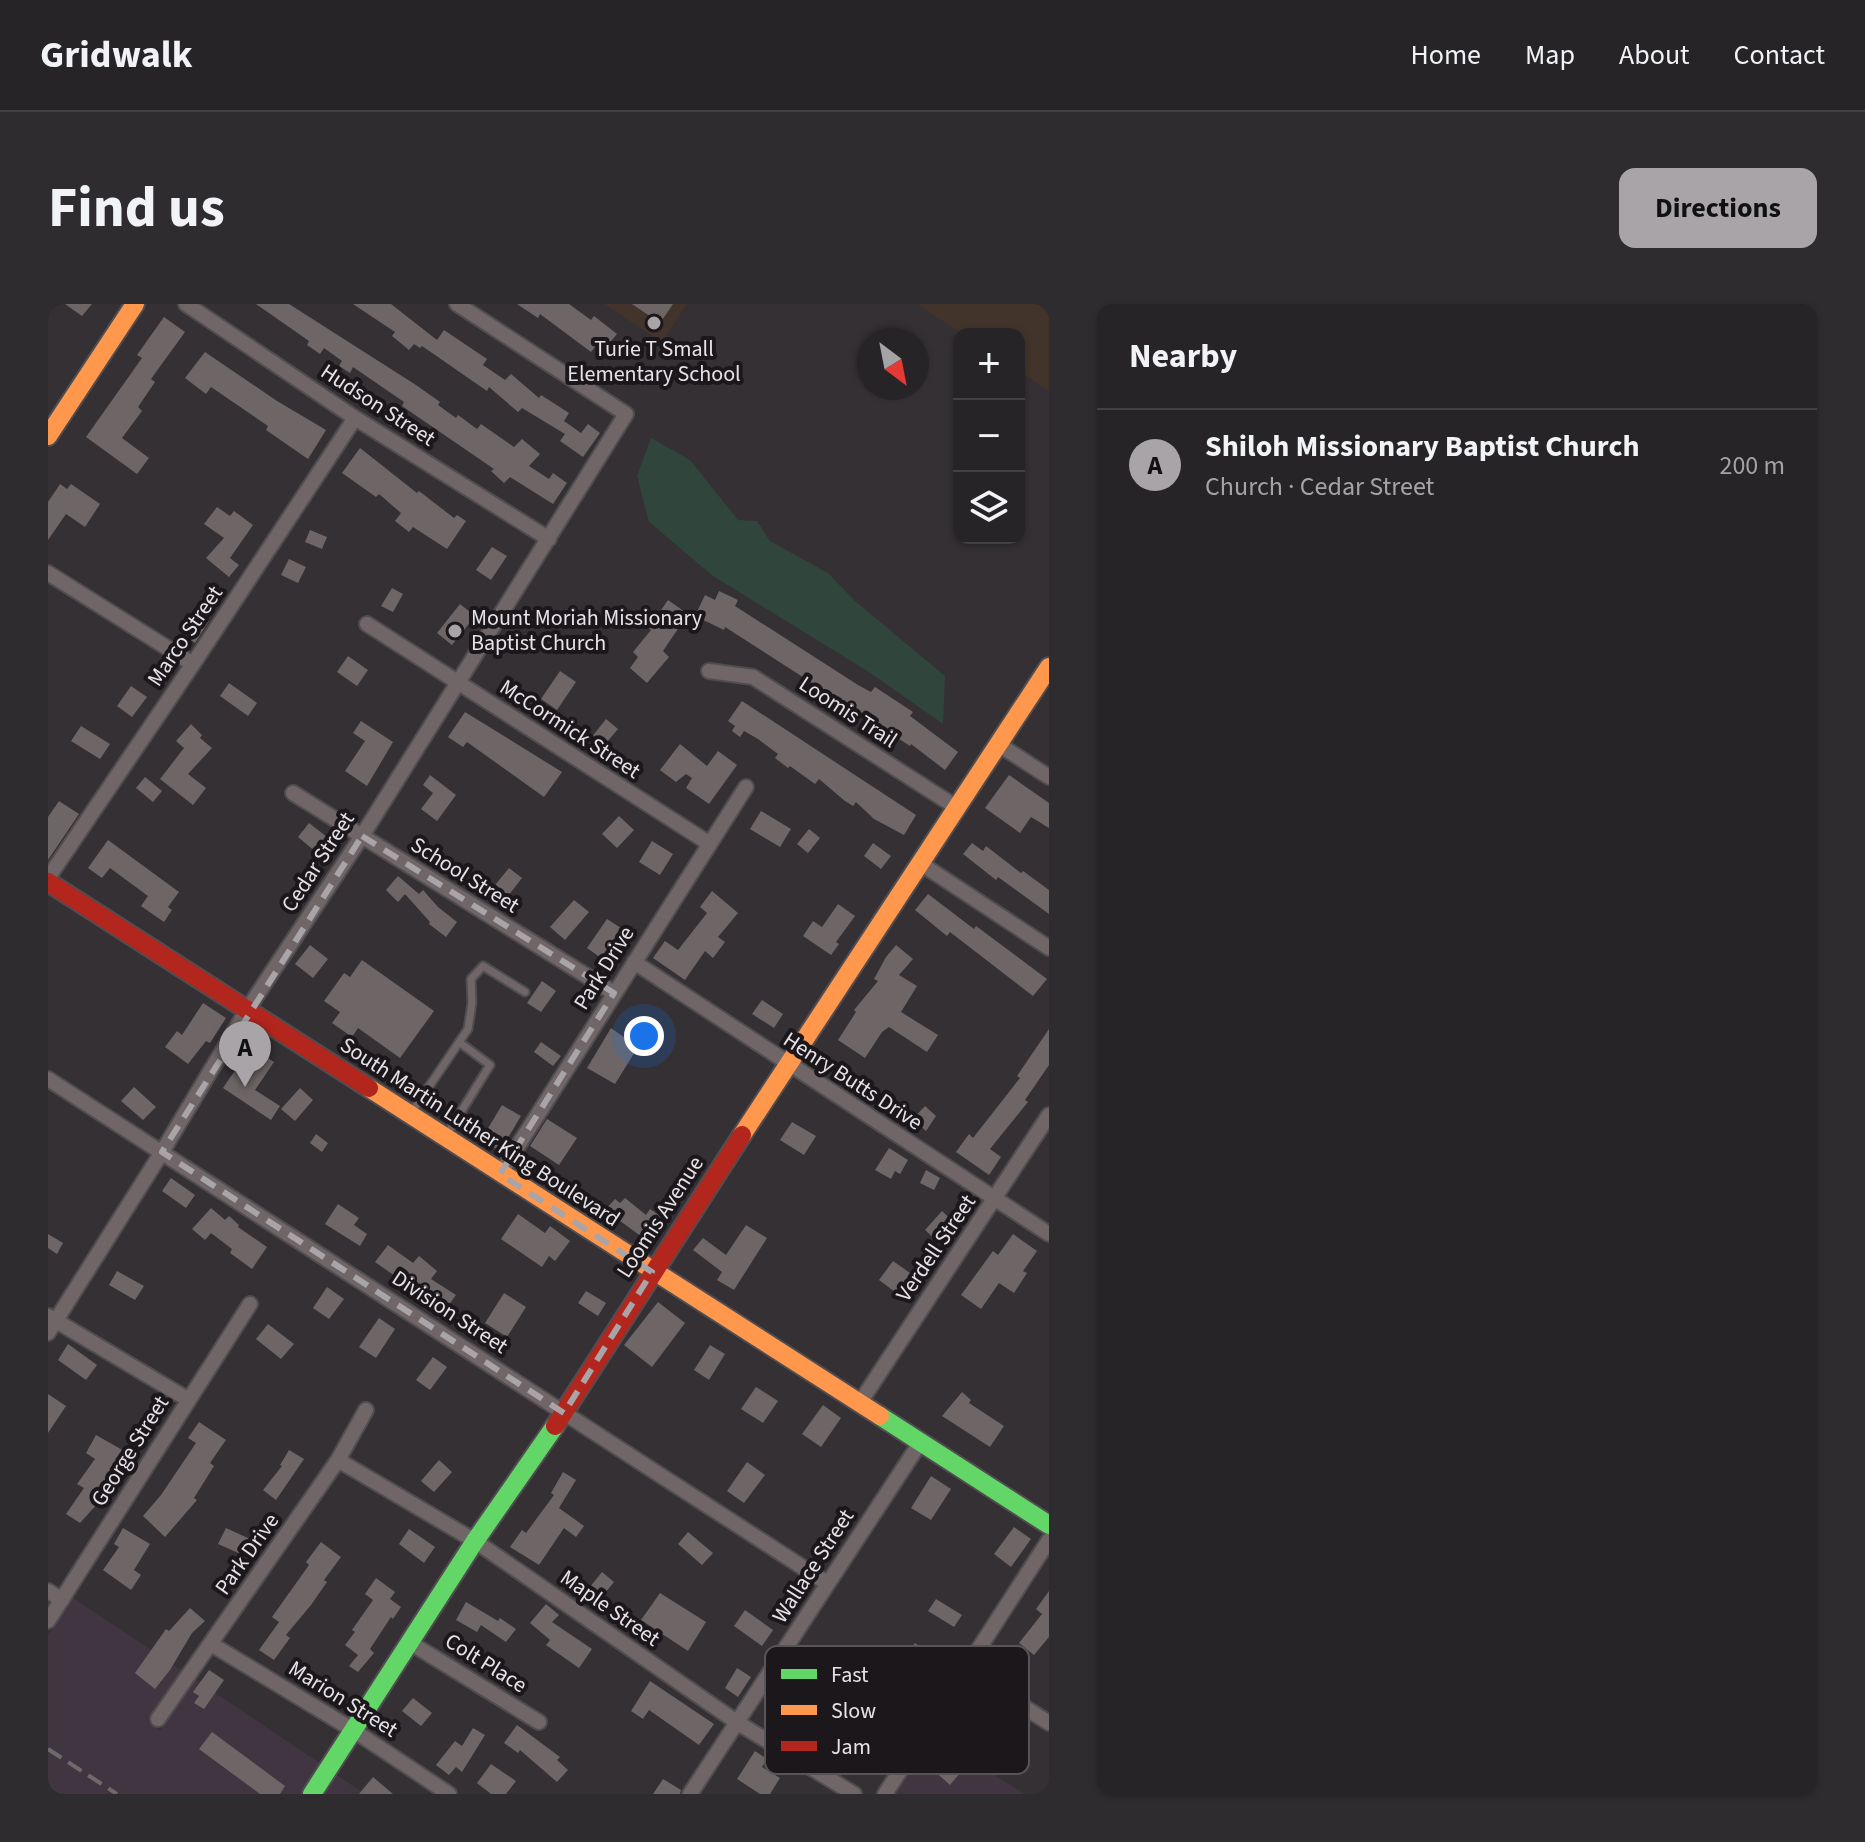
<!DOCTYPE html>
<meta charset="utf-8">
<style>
body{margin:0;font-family:"Source Sans 3",sans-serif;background:#2f2c2f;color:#f1f3f6}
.controls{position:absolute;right:24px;top:24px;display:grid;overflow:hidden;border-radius:16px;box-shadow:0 2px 6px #0004}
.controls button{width:72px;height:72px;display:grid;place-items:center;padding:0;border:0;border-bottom:2px solid #434144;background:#272427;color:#f1f3f6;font:40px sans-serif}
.compass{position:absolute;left:809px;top:24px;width:72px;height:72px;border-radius:50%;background:#272427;box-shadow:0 2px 6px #0004;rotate:148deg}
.you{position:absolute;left:596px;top:732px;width:28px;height:28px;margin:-20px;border:6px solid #fff;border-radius:50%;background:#1a73e8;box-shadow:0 0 0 12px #1a73e833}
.badge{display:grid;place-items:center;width:52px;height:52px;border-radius:50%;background:#a8a4a8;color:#111;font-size:26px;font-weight:700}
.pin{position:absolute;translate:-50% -66px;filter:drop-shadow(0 2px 4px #0008)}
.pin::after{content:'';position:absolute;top:42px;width:28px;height:24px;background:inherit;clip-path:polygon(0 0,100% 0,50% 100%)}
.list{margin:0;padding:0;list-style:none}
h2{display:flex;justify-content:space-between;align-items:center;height:104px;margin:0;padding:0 32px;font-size:34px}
h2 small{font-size:26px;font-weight:400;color:#a4a4a7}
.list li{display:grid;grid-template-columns:52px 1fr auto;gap:24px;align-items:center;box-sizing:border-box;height:112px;padding:0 32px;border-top:2px solid #434144}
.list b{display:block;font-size:30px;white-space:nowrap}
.list p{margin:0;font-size:26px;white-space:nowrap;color:#a4a4a7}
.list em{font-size:26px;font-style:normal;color:#a4a4a7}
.icon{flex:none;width:44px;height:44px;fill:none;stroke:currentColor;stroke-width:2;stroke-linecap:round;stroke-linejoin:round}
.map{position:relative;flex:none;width:1001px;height:1490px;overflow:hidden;border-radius:16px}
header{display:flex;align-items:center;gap:48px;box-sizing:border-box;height:112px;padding:0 40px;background:#272427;border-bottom:2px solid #434144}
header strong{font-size:38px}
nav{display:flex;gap:44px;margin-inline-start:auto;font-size:28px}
.intro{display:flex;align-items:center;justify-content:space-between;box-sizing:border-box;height:192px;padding:0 48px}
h1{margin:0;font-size:56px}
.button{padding:20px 36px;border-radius:16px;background:#a8a4a8;color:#111;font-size:28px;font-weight:700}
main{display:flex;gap:48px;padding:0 48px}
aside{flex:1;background:#272427;border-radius:16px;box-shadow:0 2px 6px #0004}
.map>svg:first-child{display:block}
.built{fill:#413541}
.education{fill:#42342a}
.green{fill:#30453c}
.building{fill:#6e6666}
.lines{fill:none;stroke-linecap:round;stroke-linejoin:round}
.lane-casing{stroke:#504d50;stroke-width:11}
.street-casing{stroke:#504d50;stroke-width:18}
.fast-casing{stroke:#504d50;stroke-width:22}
.slow-casing{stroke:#504d50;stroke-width:22}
.jam-casing{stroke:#504d50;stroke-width:22}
.lane{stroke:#716667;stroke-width:7}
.street{stroke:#716667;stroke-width:14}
.fast{stroke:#63d668;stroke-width:18}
.slow{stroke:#ff974d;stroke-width:18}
.jam{stroke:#b3261e;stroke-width:18}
.rail{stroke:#70696b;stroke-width:4;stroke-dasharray:16 8;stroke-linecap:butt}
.marked{fill:none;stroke:#a8a4a8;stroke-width:6;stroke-dasharray:16 10;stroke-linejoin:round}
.poi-dot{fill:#a8a4a8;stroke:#1b171b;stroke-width:3}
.labels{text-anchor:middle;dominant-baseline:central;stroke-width:8;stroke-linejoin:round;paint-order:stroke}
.poi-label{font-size:22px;fill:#e7e2e7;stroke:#1b171b}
.street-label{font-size:22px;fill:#e7e2e7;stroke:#1b171b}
.key{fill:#1b171b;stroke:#585458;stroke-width:2}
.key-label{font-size:22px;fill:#e7e2e7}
</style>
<header>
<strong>Gridwalk</strong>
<nav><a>Home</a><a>Map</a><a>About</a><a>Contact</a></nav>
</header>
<div class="intro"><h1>Find us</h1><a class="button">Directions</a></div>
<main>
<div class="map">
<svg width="1001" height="1490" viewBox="0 0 1001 1490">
<rect width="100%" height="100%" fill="#343034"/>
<path class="built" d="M25,1294L135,1367L100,1417L112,1426L148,1376L273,1460L254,1490H0V1331Z
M883,1432L977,1490H846Z
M286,1469L317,1490H273Z"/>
<path class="education" d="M556,0H639L614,38Z
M869,0H1001V87L971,67V30H914Z"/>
<path class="green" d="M603,134L642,156L690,216L709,217L722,237L780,269L806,296L897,372L895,420L821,368L665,272L601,218L589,172Z"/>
<path class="building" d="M17,0H44L34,12Z
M208,0H241L368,81L392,98L390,101L408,114L410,111L429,125L433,120L466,143L474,135L492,150L481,162L501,175L505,169L519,179L505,200L462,173L456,179L443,167L446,165L354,102L356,98L305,63L302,69L291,62L294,57L276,44L272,50L259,41L261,37Z
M305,0H343L389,36L396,26L439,55L435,61L457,76L463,70L491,94L493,91L521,109L516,117L533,129L540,120L552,129L535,153L512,137L517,130L474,104L470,108L441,83L439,87L374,42L372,44L366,40L361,46L344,32L347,28Z
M469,0H521L543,16L546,12L569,30L558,43L551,38L543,48L492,10L490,14Z
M584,0H625L612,19Z
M116,13L137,28L103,75L107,78L90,103L94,107L74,134L101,154L89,170L38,133L94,54L89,51Z
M157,48L229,97L278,126L260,155L218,126L220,122L163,83L158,90L137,74Z
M312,144L369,189L371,187L406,214L409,211L418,217L399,245L365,223L361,228L347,217L353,209L331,190L328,193L294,169Z
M12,180L19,185L23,180L52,200L37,223L18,210L0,236V198Z
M169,203L182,212L186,207L205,221L182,254L191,261L181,273L158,254L176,234L156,220Z
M262,226L279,233L274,245L257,238Z
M444,243L459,252L443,276L428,266Z
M241,255L258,263L250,279L233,271Z
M344,284L355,290L345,308L333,302Z
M671,287L690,296L687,302L810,381L823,388L827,383L865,408L862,412L910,448L897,466L863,440L862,442L677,323L676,326L647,312L657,291L667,296Z
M620,296L640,310L615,347L621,353L599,379L582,364L590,353L585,348L603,326L598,322L608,307L611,309Z
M412,300L427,312L404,341L389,329Z
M147,308L161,317L147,339L133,329Z
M300,352L320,366L309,382L289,368Z
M512,367L528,378L509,406L493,395Z
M181,379L209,399L200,412L172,392Z
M83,382L99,393L84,413L69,402Z
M694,397L868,511L856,531L826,515L808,498L805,502L797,497L771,475L767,480L742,462L740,464L727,454L730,450L710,435L696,427L692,433L684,427L687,422L680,417Z
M417,408L514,468L496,493L419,438L415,443L400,433Z
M558,415L570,425L554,444L543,434Z
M313,417L345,438L319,482L297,467L317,437L305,429Z
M143,420L154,431L152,434L164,444L140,470L158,484L145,501L112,475L136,444L128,437Z
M33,422L62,440L52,455L23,437Z
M632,440L659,462L670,447L689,461L661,500L638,484L644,474L638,470L628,478L612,466Z
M382,471L408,491L389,517L373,505L385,489L375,481Z
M961,471L1001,499V524L983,513L972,529L937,504Z
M97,473L114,487L105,498L88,484Z
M11,497L31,510L0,556V513Z
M713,507L743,525L732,543L702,525Z
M571,512L586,526L569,544L554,530Z
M261,519L279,533L268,548L250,533Z
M761,525L772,534L760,549L749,540Z
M60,536L131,588L120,603L124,606L116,618L93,602L100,592L62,564L54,574L40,564Z
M604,537L625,550L612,571L591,558Z
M825,539L843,552L833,565L816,552Z
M924,539L935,547L938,542L973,569L975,567L1001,586V610L950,573L948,576L915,550Z
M461,564L474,574L457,596L443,586Z
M350,572L371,590L375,586L390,603L409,618L398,633L381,620L382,618L357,590L350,598L338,586Z
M664,587L690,609L670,633L677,638L665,654L657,647L637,676L605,654L617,637L630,646L659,609L652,603Z
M880,590L926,625L928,622L999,675L985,692L902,628L899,632L867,606Z
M526,596L541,608L517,636L502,623Z
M790,600L807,612L788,638L791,640L783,651L755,632L765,617L774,623Z
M559,615L576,626L556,656L539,644Z
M262,641L280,655L265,674L247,660Z
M848,641L865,655L851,671L869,682L853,708L890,731L879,748L841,723L834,728L817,754L790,736L808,708L806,706L830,677L826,675L838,653Z
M314,656L386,707L352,754L310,724L304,733L284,719L292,708L276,697L296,669L302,673Z
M494,677L508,687L493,708L479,699Z
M714,696L735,710L726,724L704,710Z
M155,699L178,714L162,739L158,737L140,760L117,743L129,727L134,731Z
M563,724L590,743L567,780L539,764Z
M1001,725V761L977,796L980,798L942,845L953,853L941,871L908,848L921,830L925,834L972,774L969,772Z
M493,738L513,752L505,762L486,748Z
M203,743L226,758L207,786L232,802L223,816L175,784Z
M86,783L108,803L95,816L73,797Z
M252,784L265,796L247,817L233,805Z
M454,801L473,812L452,847L433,836Z
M877,802L888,812L878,827L865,815Z
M499,815L529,834L511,861L482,842Z
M744,818L768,832L756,851L732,836Z
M268,830L280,839L274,848L262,839Z
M841,844L860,856L852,870L847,867L843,875L827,866Z
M878,866L892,874L886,886L872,879Z
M123,874L147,891L138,904L114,887Z
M577,894L598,911L602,905L617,915L601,938L557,906L567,895L572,899Z
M290,900L311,914L306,921L319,930L312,942L277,920Z
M163,904L177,916L181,912L191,921L190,923L219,943L204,965L182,949L184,945L163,929L157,936L144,925Z
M894,907L907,919L889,937L877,926Z
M470,910L497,929L502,922L522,937L507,957L501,952L494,963L453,935Z
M698,921L719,934L686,986L669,976L674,968L645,946L655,934L678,951Z
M0,930L15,939L9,950L0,944Z
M965,930L989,947L975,967L979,969L966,989L951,979L933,1005L913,991L945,947L950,951Z
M340,941L365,959L371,952L389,967L383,975L408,991L393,1012L381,1004L386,997L349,969L347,972L327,958Z
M845,957L865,971L851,991L831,976Z
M69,967L96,982L87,996L61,981Z
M279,983L296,995L281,1015L265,1004Z
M538,987L558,999L550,1012L530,999Z
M456,989L478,1003L459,1033L437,1019Z
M610,998L637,1019L604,1063L576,1041Z
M331,1014L347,1025L328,1054L311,1043Z
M220,1020L246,1040L233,1055L208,1035Z
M20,1040L49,1061L38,1076L10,1056Z
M662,1041L677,1050L661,1076L646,1066Z
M385,1053L399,1063L382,1086L368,1076Z
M708,1083L730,1097L715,1119L693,1105Z
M914,1088L923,1096L921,1099L956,1122L942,1143L894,1112Z
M0,1090L18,1102L0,1129Z
M775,1101L793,1114L773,1143L754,1130Z
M151,1118L178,1136L162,1159L166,1162L146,1194L149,1196L117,1233L95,1212L113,1191L148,1139L140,1134Z
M48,1131L78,1148L50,1199L32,1219L18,1210L36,1184L29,1180L47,1155L38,1149Z
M241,1146L256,1155L228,1196L215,1186L234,1162L232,1161Z
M391,1156L404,1168L386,1188L373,1177Z
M699,1158L717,1171L696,1199L679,1187Z
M515,1168L528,1176L511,1204L536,1222L528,1233L516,1224L491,1261L462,1243L474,1226L478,1229L506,1191L503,1189Z
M883,1172L903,1185L883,1216L863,1204Z
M966,1223L983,1235L963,1263L946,1250Z
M75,1224L102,1240L86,1266L93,1271L83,1286L55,1266L71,1243L66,1240Z
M178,1224L202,1235L195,1251L170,1240Z
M361,1225L387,1243L376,1259L351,1240Z
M640,1228L665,1249L654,1261L630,1240Z
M273,1238L293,1253L276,1276L279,1278L263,1301L238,1331L242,1334L226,1356L211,1346L231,1318L224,1313L261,1261L258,1258Z
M554,1268L566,1278L550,1298L537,1289Z
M328,1274L347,1288L342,1295L353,1303L345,1315L343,1313L322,1345L326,1349L310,1368L301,1362L310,1351L297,1341L307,1328L304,1326L325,1296L317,1290Z
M1001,1287V1333L986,1351L971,1339L994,1310L988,1305Z
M612,1289L658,1318L640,1347L593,1316Z
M888,1295L914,1311L906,1323L880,1307Z
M418,1298L450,1317L452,1314L468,1325L458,1338L433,1321L429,1328L408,1316Z
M498,1300L511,1311L504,1318L544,1345L531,1364L498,1341L502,1336L482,1319Z
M142,1304L157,1317L144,1329L122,1366L107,1385L87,1369L118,1325L121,1327Z
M697,1306L725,1326L714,1342L686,1322Z
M867,1339L886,1354L871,1373L852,1358Z
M689,1364L703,1373L690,1393L677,1384Z
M161,1366L176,1376L156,1405L146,1399L151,1392L145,1388Z
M602,1377L666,1420L651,1441L601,1406L595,1415L583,1407Z
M365,1394L384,1409L373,1422L354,1407Z
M469,1421L512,1453L509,1456L520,1466L509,1478L472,1446L470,1449L456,1439Z
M425,1424L437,1431L414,1468L408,1463L401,1471L388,1461L407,1437L414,1442Z
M164,1428L237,1482L232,1490H212L151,1445Z
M707,1447L719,1455L714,1463L732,1474L722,1490H712L689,1475Z
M894,1454L912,1469L902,1481L884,1465Z
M443,1460L468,1477L458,1490H443L429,1479Z
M325,1473L345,1490H311Z
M615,1475L633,1486L632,1490H605Z"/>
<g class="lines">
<g class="lane-casing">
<path id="lane" d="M363,809L420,725L424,699L423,675L435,662L477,688
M398,832L442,761L411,738"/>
</g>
<g class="street-casing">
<path id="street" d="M138,0L307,114L501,235
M0,269L145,360
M319,320L662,540
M661,367L705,373L908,503
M950,440L1001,473
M245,489L566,689
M872,559L1001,644
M0,574L145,360L307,114
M586,658L1001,930
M0,775L779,1279
M452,870L698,483
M0,1012L141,1096
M0,1029L114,848L199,706L314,532L578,110L409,0
M811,1100L1001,811
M290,1156L427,1237L690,1419L806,1490
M0,1287L14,1296
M0,1317L202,1000
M361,1338L491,1418
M163,1340L305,1426L401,1490
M917,1365L1001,1419
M110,1415L290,1156L318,1106
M642,1490L872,1139
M837,1490L1001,1236"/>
</g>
<g class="fast-casing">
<path id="fast" d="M832,1112L1001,1221
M264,1490L427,1237L507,1122"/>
</g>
<g class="slow-casing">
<path id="slow" d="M0,132L87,0
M321,784L832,1112
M694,831L1001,363"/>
</g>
<g class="jam-casing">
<path id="jam" d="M0,578L321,784
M507,1122L694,831"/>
</g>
<use href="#lane" class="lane"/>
<use href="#street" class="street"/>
<use href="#fast" class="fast"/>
<use href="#slow" class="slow"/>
<use href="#jam" class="jam"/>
<path class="rail" d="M0,1445L69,1490"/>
</g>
<path class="marked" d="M314,532L566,689L452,870L604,968L516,1109L114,848Z"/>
<g class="poi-dot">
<circle cx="606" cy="19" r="8"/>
<circle cx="407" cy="327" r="8"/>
</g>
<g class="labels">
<g class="poi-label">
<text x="606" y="45">Turie T Small<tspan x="606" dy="25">Elementary School</tspan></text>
<text x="423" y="314" text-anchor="start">Mount Moriah Missionary<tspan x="423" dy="25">Baptist Church</tspan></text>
</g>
<g class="street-label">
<text transform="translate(330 101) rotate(33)">Hudson Street</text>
<text transform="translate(137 332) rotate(-56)">Marco Street</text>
<text transform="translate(800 408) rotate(33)">Loomis Trail</text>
<text transform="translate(522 425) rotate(33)">McCormick Street</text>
<text transform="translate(270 558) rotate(-57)">Cedar Street</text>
<text transform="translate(417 571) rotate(32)">School Street</text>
<text transform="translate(556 664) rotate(-58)">Park Drive</text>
<text transform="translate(805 777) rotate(33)">Henry Butts Drive</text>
<text transform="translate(432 828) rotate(33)">South Martin Luther King Boulevard</text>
<text transform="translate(612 913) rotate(-57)">Loomis Avenue</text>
<text transform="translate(888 944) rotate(-56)">Verdell Street</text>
<text transform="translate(402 1008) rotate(33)">Division Street</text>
<text transform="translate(82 1147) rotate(-58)">George Street</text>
<text transform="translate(199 1250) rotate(-55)">Park Drive</text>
<text transform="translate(765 1262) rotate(-57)">Wallace Street</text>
<text transform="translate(562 1304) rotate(35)">Maple Street</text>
<text transform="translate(438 1359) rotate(32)">Colt Place</text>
<text transform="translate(295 1395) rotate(32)">Marion Street</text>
</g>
</g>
<rect x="717" y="1342" width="264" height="128" rx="12" class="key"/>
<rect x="733" y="1365" width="36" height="10" fill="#63d668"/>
<rect x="733" y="1401" width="36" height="10" fill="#ff974d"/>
<rect x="733" y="1437" width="36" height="10" fill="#b3261e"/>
<g class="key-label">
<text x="783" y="1378">Fast</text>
<text x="783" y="1414">Slow</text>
<text x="783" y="1450">Jam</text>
</g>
</svg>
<div class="controls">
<button>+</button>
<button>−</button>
<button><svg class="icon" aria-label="layers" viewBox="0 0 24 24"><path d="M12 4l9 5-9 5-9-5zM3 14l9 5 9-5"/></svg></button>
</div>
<svg class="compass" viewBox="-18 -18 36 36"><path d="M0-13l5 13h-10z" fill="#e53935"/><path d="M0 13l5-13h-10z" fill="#a4a4a7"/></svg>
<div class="you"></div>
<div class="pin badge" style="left:197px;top:783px">A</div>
</div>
<aside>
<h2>Nearby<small></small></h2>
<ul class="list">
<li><span class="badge">A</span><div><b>Shiloh Missionary Baptist Church</b><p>Church · Cedar Street</p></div><em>200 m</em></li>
</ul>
</aside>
</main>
